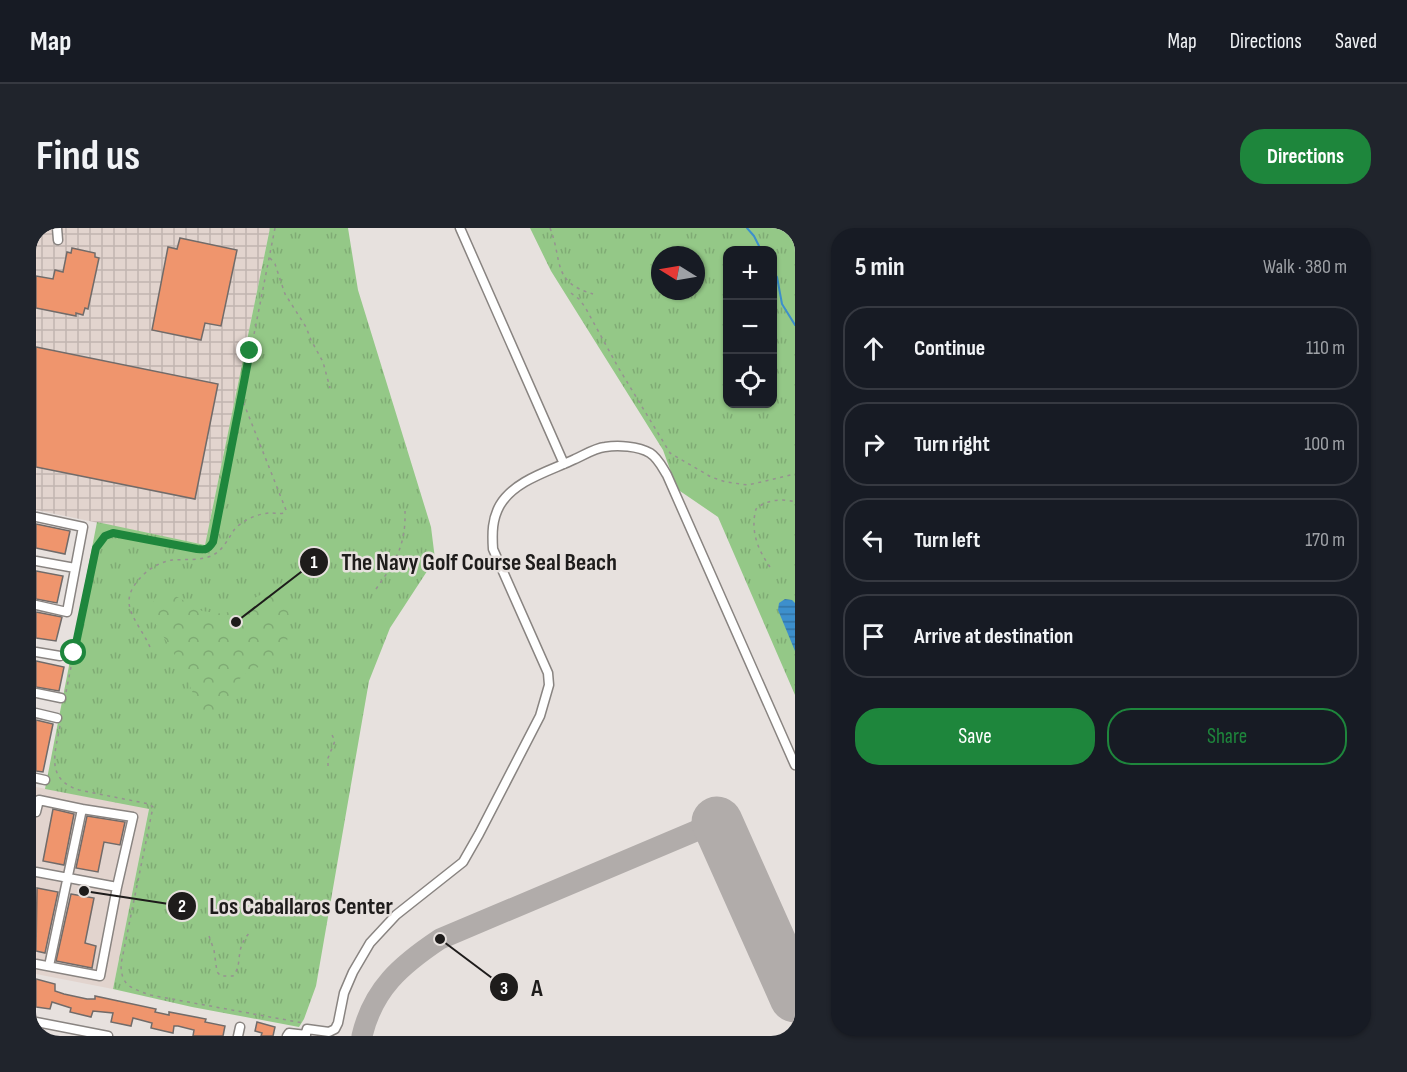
<!DOCTYPE html>
<meta charset="utf-8">
<style>
body{margin:0;font-family:"Sofia Sans Condensed",sans-serif;background:#20242c;color:#f1f3f6}
.controls{position:absolute;right:18px;top:18px;display:grid;overflow:hidden;border-radius:12px;box-shadow:0 2px 4px #0004}
.controls button{width:54px;height:54px;display:grid;place-items:center;padding:0;border:0;border-bottom:2px solid #363941;background:#171b24;color:#f1f3f6;font:30px sans-serif}
.compass{position:absolute;left:615px;top:18px;width:54px;height:54px;border-radius:50%;background:#171b24;box-shadow:0 2px 4px #0004;rotate:281deg}
.stop{position:absolute;width:18px;height:18px;margin:-14px;border:4px solid #1e863c;border-radius:50%;background:#fff}
.stop.end{background:#1e863c;border-color:#fff;box-shadow:0 2px 6px #0008}
.list{margin:0;padding:0;list-style:none}
h2{display:flex;justify-content:space-between;align-items:center;height:78px;margin:0;padding:0 24px;font-size:26px}
h2 small{font-size:20px;font-weight:400;color:#9ea1a6}
.list li{display:grid;grid-template-columns:39px 1fr auto;gap:18px;align-items:center;box-sizing:border-box;height:84px;margin:0 12px 12px;padding:0 12px;border:2px solid #363941;border-radius:24px}
.list b{display:block;font-size:22px;white-space:nowrap}
.list em{font-size:20px;font-style:normal;color:#9ea1a6}
.actions{display:flex;gap:12px;padding:18px 24px}
.actions a{flex:1;padding:14px 0;border:2px solid #1e863c;border-radius:24px;text-align:center;font-size:21px;color:#1e863c}
.actions .main{background:#1e863c;color:#fff}
.icon{flex:none;width:33px;height:33px;fill:none;stroke:currentColor;stroke-width:2;stroke-linecap:round;stroke-linejoin:round}
.map{position:relative;flex:none;width:759px;height:808px;overflow:hidden;border-radius:24px}
header{display:flex;align-items:center;gap:36px;box-sizing:border-box;height:84px;padding:0 30px;background:#171b24;border-bottom:2px solid #363941}
header strong{font-size:28px}
nav{display:flex;gap:33px;margin-inline-start:auto;font-size:21px}
.intro{display:flex;align-items:center;justify-content:space-between;box-sizing:border-box;height:144px;padding:0 36px}
h1{margin:0;font-size:42px}
.button{padding:15px 27px;border-radius:24px;background:#1e863c;color:#fff;font-size:21px;font-weight:700}
main{display:flex;gap:36px;padding:0 36px}
aside{flex:1;background:#171b24;border-radius:24px;box-shadow:0 2px 4px #0004}
.map>svg:first-child{display:block}
.built{fill:#e2d4ce}
.industrial{fill:url(#industrial-grid)}
.grass{fill:url(#grass-tufts);fill-rule:evenodd}
.forest{fill:url(#forest-crowns)}
.water{fill:url(#water-rules)}
.lines{fill:none;stroke-linecap:round;stroke-linejoin:round}
.stream{stroke:#3d8fcc;stroke-width:2}
.taxiway{stroke:#b1acaa;stroke-width:21}
.runway{stroke:#b1acaa;stroke-width:51}
.building{fill:#ef956d;stroke:#716b69;stroke-width:1.5}
.minor-casing{stroke:#898481;stroke-width:11}
.path{stroke:#969290;stroke-width:1.5;stroke-dasharray:3 4.5;stroke-linecap:butt}
.minor{stroke:#fff;stroke-width:8}
.route{stroke:#1e863c;stroke-width:8}
.leader{fill:none;stroke:#1e1c1b;stroke-width:2}
.callout-dot{fill:#1e1c1b;stroke:#e7e1de;stroke-width:2}
.mark-label{font-size:18px;text-anchor:middle;font-weight:bold;fill:#fff}
.callout-label{font-size:24px;text-anchor:middle;font-weight:bold;fill:#1e1c1b;stroke:#e7e1de;stroke-width:5;stroke-linejoin:round;paint-order:stroke}
</style>
<header>
<strong>Map</strong>
<nav><a>Map</a><a>Directions</a><a>Saved</a></nav>
</header>
<div class="intro"><h1>Find us</h1><a class="button">Directions</a></div>
<main>
<div class="map">
<svg width="759" height="808" viewBox="0 0 759 808">
<defs>
<pattern id="industrial-grid" width="8" height="8" patternUnits="userSpaceOnUse" patternTransform="scale(1.5)"><rect width="8" height="8" fill="#e2d4ce"/><path d="M0 4h8M4 0v8" fill="none" stroke="#c1b5b0"/></pattern>
<pattern id="grass-tufts" width="24" height="20" patternUnits="userSpaceOnUse" patternTransform="scale(1.5)"><rect width="24" height="20" fill="#94c887"/><path d="M3 7l-1-3M5 7V3M7 7l1-3M15 17l-1-3M17 17v-4M19 17l1-3" fill="none" stroke="#7fab74"/></pattern>
<pattern id="forest-crowns" width="20" height="18" patternUnits="userSpaceOnUse" patternTransform="scale(1.5)"><rect width="20" height="18" fill="#94c887"/><path d="M2 6a3 3 0 1 1 6 0M12 15a3 3 0 1 1 6 0" fill="none" stroke="#7fab74"/></pattern>
<pattern id="water-rules" width="6" height="5" patternUnits="userSpaceOnUse" patternTransform="scale(1.5)"><rect width="6" height="5" fill="#3d8fcc"/><path d="M0 2.5h6" fill="none" stroke="#3374a5"/></pattern>
</defs>
<rect width="100%" height="100%" fill="#e7e1de"/>
<path class="built" d="M0,559L113,580L77,761L0,746Z"/>
<path class="industrial" d="M0,0H234L169,317L0,282Z"/>
<path class="grass" d="M234,0H312L322,62L395,299L399,331L354,400L333,453L280,758L268,791L263,799L156,779L77,761L113,581L9,561L61,294L169,317Z
M494,0H759V467L682,289L641,261L627,222L515,43ZM692,22H736V176H692ZM624,27H660V63H624Z"/>
<path class="forest" d="M232,363C236,364 241,365 244,369C258,383 256,411 244,426C235,437 219,438 208,447C193,458 190,483 174,491L167,489L145,437L116,390L115,378L120,369L136,366L166,383L188,386Z"/>
<path class="water" d="M749,371L756,372L759,375V423L742,382L743,375Z"/>
<g class="lines">
<path class="stream" d="M711,0L718,8L725,22
M736,42L741,49L746,76L759,97"/>
<path class="taxiway" d="M326,808C337,761 365,737 404,711L681,594"/>
<path class="runway" d="M681,594L759,769"/>
</g>
<path class="building" d="M144,10L201,22L185,98L169,95L165,112L116,102L132,19L141,21Z
M36,20L59,25V29L63,30L52,81L49,80L47,87L40,85V88L0,80V48L17,51L19,42L27,44L31,24L35,25Z
M0,119L182,156L159,271L0,239Z
M0,296L34,303L29,326L0,320Z
M0,343L27,348L21,375L0,371Z
M0,384L26,389L20,413L0,410Z
M0,433L28,439L23,463L0,459Z
M0,492L17,496L7,544L0,543Z
M17,581L38,586L28,637L7,633Z
M51,588L89,594L84,617L68,614L62,644L40,640Z
M1,660L22,664L9,725L0,723Z
M35,666L58,670L49,715L60,718L56,740L20,733Z
M0,751L19,756V763L28,766L51,771H59V768L120,781L119,784L133,787V784L170,791L169,794L189,798L187,808H157L158,802L142,798H138L137,805L128,803L115,800L116,795L97,790L95,798L75,794L77,785L57,783L55,789L34,784L35,780L16,774L14,781L0,779Z
M221,794L239,799L237,808H225L226,805L219,803Z"/>
<g class="lines">
<g class="minor-casing">
<path id="minor" d="M21,0L22,12
M424,0L528,236
M0,289L47,299L31,384L0,377
M0,333L39,340
M0,424L24,428
M0,465L25,470
M0,485L21,490
M0,550L9,552
M0,584L3,572L46,581
M0,644L81,659
M0,736L64,748L81,659L97,589L46,581L13,738
M0,794L72,808
M202,808L204,799
M251,808L253,805L270,807
M269,808L271,801L293,804L299,801L302,795L308,765L317,744L334,715L360,687L427,634L443,606L504,488L513,457L512,445L457,321C456,305 456,291 464,277C479,252 514,243 539,231C548,227 559,220 569,219C582,217 602,218 614,225C622,230 626,239 631,247L759,537"/>
</g>
<path class="path" d="M514,0C527,32 515,54 557,66
M234,30L239,36L249,66L270,99L275,112L287,134L294,160
M535,65L543,71L549,79L582,139L634,225L675,249L690,254L712,257L759,246
M734,339C722,322 714,303 720,281C729,272 747,270 759,274
M340,361C359,334 370,318 369,283
M114,419C100,389 78,375 108,346C116,339 125,334 136,332C149,331 166,333 177,327C187,322 192,311 198,302C205,293 222,285 235,285C239,285 243,286 248,285L250,282L206,171
M30,464L56,333L63,313L77,305L161,321C169,322 172,322 177,314L239,0
M24,498C19,525 9,551 43,562L113,576L117,579L85,736C85,758 95,760 114,767L267,795
M292,538V530L299,513L296,507
M173,708L178,722L181,744L185,748H197C208,735 197,722 215,703"/>
<use href="#minor" class="minor"/>
</g>
<g class="lines">
<path class="route" d="M38,425L60,320L69,308L77,305L161,321C169,322 172,322 177,314L214,123"/>
</g>
<path class="leader" d="M200 394L278 334M48 663L146 678M404 711L468 759"/>
<g class="callout-dot">
<circle cx="200" cy="394" r="6"/>
<circle cx="48" cy="663" r="6"/>
<circle cx="404" cy="711" r="6"/>
<circle cx="278" cy="334" r="15"/>
<circle cx="146" cy="678" r="15"/>
<circle cx="468" cy="759" r="15"/>
</g>
<g class="mark-label">
<text x="278" y="340">1</text>
<text x="146" y="684">2</text>
<text x="468" y="766">3</text>
</g>
<g class="callout-label">
<text x="443" y="342">The Navy Golf Course Seal Beach</text>
<text x="265" y="686">Los Caballaros Center</text>
<text x="501" y="768">A</text>
</g>
</svg>
<div class="controls">
<button>+</button>
<button>−</button>
<button><svg class="icon" aria-label="locate" viewBox="0 0 24 24"><circle cx="12" cy="12" r="6"/><path d="M12 2v4M12 18v4M2 12h4M18 12h4"/></svg></button>
</div>
<svg class="compass" viewBox="-18 -18 36 36"><path d="M0-13l5 13h-10z" fill="#e53935"/><path d="M0 13l5-13h-10z" fill="#9ea1a6"/></svg>
<div class="stop" style="left:38px;top:425px"></div>
<div class="stop end" style="left:214px;top:123px"></div>
</div>
<aside>
<h2>5 min<small>Walk · 380 m</small></h2>
<ul class="list">
<li><svg class="icon" aria-label="ahead" viewBox="0 0 24 24"><path d="M12 20V5M6 11l6-6 6 6"/></svg><div><b>Continue</b></div><em>110 m</em></li>
<li><svg class="icon" aria-label="right" viewBox="0 0 24 24"><path d="M7 20v-9h11M14 6l5 5-5 5"/></svg><div><b>Turn right</b></div><em>100 m</em></li>
<li><svg class="icon" aria-label="left" viewBox="0 0 24 24"><path d="M17 20v-9H6M10 6l-5 5 5 5"/></svg><div><b>Turn left</b></div><em>170 m</em></li>
<li><svg class="icon" aria-label="arrive" viewBox="0 0 24 24"><path d="M6 21V4h12l-3 4 3 4H6"/></svg><div><b>Arrive at destination</b></div></li>
</ul>
<div class="actions"><a class="main">Save</a><a>Share</a></div>
</aside>
</main>
